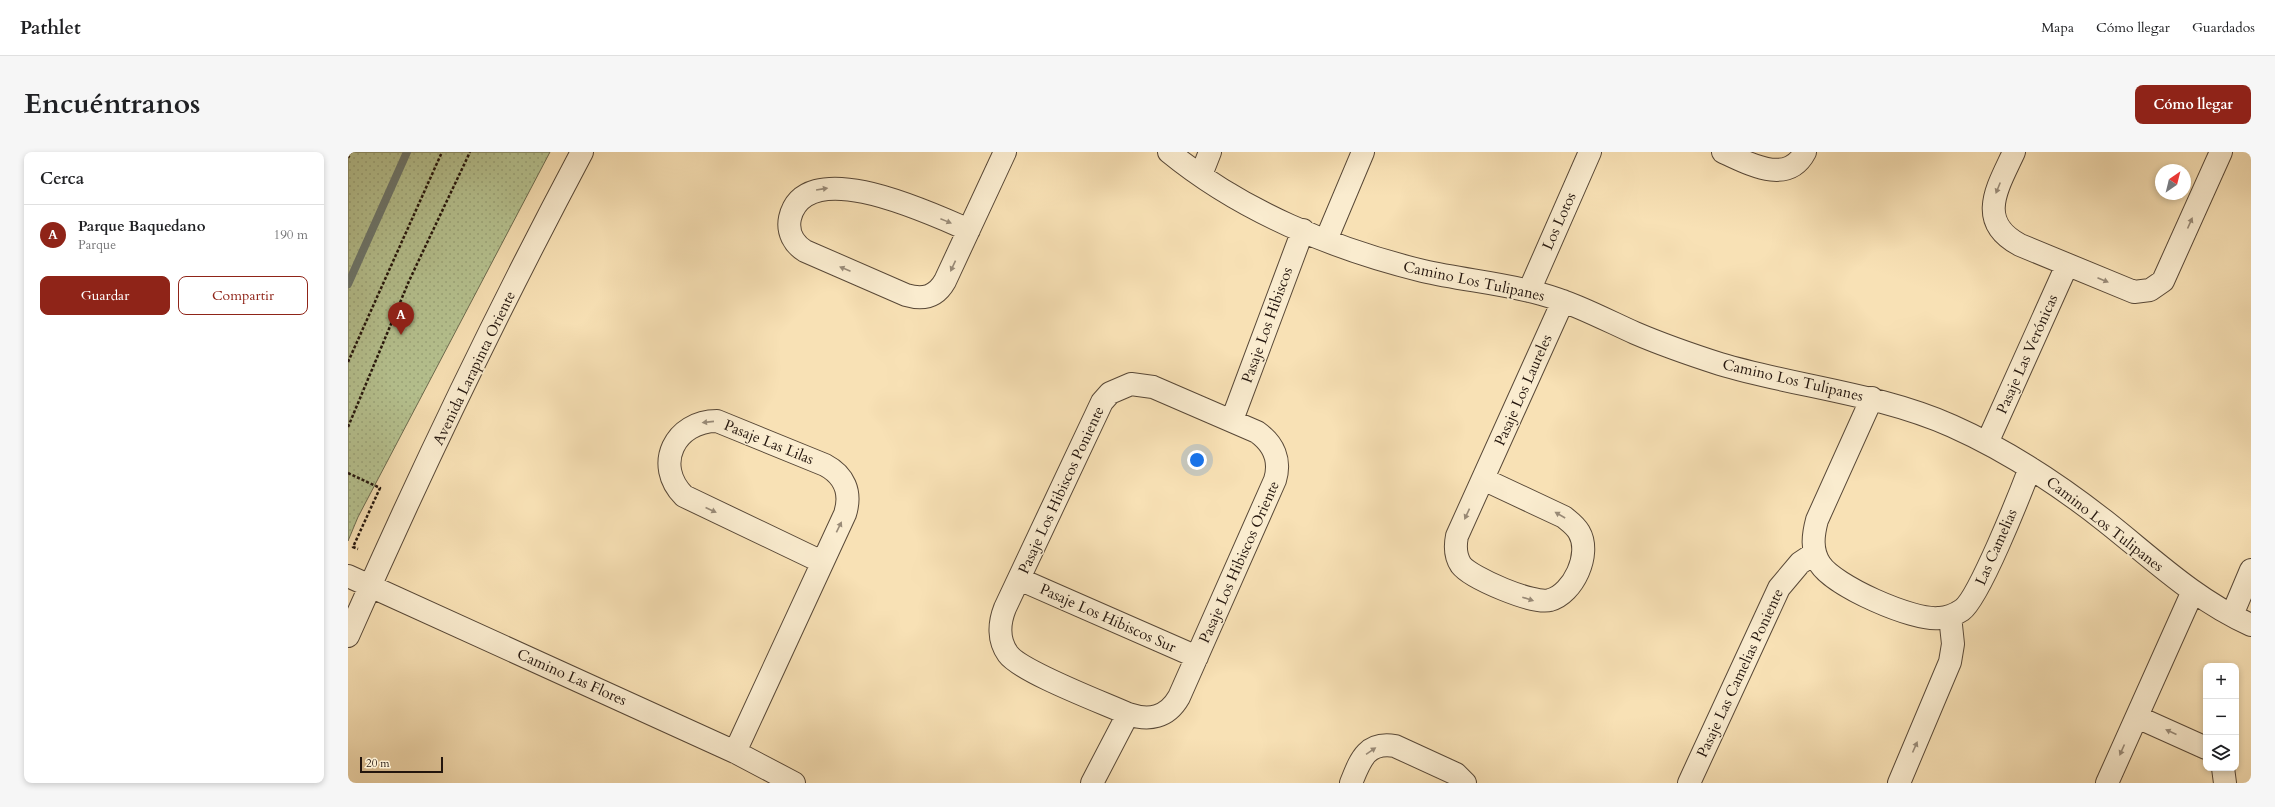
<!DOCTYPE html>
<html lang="es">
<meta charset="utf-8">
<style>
body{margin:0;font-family:Cardo,serif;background:#f6f6f6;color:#202124}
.controls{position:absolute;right:12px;bottom:12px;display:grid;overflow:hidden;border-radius:8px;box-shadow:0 2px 6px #0003}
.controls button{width:36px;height:36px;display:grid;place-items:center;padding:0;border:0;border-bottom:1px solid #e0e0e0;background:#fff;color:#202124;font:20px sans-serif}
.compass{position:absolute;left:1807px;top:12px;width:36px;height:36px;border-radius:50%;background:#fff;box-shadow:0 2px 6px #0003;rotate:35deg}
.scale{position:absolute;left:12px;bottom:10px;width:83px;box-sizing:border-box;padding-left:4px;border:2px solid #23150d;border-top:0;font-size:11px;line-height:14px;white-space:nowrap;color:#23150d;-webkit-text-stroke:3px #faeccf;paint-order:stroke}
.you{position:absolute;left:849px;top:308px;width:14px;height:14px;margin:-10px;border:3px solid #fff;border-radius:50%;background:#1a73e8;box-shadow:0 0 0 6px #1a73e833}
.badge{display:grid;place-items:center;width:26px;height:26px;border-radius:50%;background:#8f2418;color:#fff;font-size:13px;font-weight:700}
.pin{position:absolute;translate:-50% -33px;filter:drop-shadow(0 1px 2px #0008)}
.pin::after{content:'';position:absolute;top:21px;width:14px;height:12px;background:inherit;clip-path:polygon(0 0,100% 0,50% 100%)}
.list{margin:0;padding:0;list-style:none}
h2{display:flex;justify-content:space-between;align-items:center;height:52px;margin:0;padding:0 16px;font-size:17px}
h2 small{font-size:13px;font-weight:400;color:#757577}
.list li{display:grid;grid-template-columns:26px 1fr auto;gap:12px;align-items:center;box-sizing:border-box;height:60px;padding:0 16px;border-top:1px solid #e0e0e0}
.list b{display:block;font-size:15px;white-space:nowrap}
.list p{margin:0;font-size:13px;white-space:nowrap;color:#757577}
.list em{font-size:13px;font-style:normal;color:#757577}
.actions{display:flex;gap:8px;padding:12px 16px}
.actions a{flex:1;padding:9px 0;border:1px solid #8f2418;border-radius:8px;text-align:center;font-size:14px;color:#8f2418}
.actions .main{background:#8f2418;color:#fff}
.icon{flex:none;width:22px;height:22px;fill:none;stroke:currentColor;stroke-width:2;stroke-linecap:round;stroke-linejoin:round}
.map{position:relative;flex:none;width:1903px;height:631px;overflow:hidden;border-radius:8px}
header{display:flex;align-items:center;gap:24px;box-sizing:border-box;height:56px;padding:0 20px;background:#fff;border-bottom:1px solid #e0e0e0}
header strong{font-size:19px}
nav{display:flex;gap:22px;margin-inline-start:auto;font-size:14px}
.intro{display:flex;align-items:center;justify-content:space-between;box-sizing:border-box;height:96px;padding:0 24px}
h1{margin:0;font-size:28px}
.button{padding:10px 18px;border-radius:8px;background:#8f2418;color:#fff;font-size:14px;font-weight:700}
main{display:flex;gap:24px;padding:0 24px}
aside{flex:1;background:#fff;border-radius:8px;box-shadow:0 2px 6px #0003}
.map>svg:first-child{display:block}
.grass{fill:url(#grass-dots);stroke:#6d6c50}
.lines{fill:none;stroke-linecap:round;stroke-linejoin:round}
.stream{stroke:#6d7971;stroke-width:8}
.minor-casing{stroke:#584837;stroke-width:24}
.path{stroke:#23150d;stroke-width:2.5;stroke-dasharray:3 2;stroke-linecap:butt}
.minor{stroke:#faeccf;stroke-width:22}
.oneway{fill:#998b78}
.labels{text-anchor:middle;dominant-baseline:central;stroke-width:3;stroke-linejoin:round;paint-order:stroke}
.street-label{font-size:15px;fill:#23150d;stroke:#faeccf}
</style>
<header>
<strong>Pathlet</strong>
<nav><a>Mapa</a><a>Cómo llegar</a><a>Guardados</a></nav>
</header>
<div class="intro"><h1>Encuéntranos</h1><a class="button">Cómo llegar</a></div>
<main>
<aside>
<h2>Cerca<small></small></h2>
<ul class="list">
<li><span class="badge">A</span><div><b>Parque Baquedano</b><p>Parque</p></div><em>190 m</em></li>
</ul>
<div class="actions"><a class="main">Guardar</a><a>Compartir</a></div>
</aside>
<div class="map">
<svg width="1903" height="631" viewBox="0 0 1903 631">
<defs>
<pattern id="grass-dots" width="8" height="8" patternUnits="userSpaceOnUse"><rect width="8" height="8" fill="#b7c492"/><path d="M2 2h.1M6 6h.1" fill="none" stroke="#9da87d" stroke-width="1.8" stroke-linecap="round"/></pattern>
</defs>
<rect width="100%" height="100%" fill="#f8e1b5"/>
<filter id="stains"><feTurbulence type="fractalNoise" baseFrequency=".005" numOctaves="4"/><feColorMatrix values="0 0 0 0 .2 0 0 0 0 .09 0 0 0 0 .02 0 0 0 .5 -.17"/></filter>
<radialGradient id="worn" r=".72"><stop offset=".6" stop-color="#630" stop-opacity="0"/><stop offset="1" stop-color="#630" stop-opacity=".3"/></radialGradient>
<path class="grass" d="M0,0H202L10,365L0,389Z"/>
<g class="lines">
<path class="stream" d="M0,132L59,0"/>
<g class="minor-casing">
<path id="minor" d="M821,0C893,59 985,97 1075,119C1114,128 1154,131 1193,142C1226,151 1256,167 1287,181C1315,193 1344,203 1372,212C1449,235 1529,241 1604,274C1658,298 1710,332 1757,369C1804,406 1847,448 1903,473
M1375,0C1400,11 1439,34 1457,0
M1666,0C1650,35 1627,69 1672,93L1786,140L1802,138L1815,129L1873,0
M853,23L862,0
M621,78C584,62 457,1 442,66C439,80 446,92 457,99L558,143C575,148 588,145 597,129L657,0
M978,88L1015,0
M1181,139L1242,0
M783,232L805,235L909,280C926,292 933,308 927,328L831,545C819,566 801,569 780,562C756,551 673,520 660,502C650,488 651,471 657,456L754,250L762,241Z
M1524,246L1469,368C1465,383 1463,398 1472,412C1486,434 1565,469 1591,466C1599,466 1608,462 1614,458C1631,446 1672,342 1682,316
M884,268L955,78
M1639,291L1719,113
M1135,327L1216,365C1222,370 1227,373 1231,380C1244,402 1225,442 1202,448C1186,453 1123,426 1113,413C1107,404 1107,394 1109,384L1215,149
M0,424L387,600L446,631
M671,427L849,505
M1884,463L1903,418
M0,484C72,320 150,158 234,0
M1789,565L1858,596
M387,600L497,362C504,340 496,323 477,313L369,269C327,269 305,313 336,344L474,410
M1875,616L1877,631
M744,631L780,562
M1003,631C1012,609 1018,589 1047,594L1108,622L1117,631
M1341,631L1431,436L1452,411L1467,401
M1551,631L1602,510L1605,492L1602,464
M1759,631L1845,439"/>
</g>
<path class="path" d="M0,6L3,0
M0,210L94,0
M0,275L61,129L122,0
M0,321L32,336L5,395L10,397"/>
<use href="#minor" class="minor"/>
</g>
<defs><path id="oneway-solid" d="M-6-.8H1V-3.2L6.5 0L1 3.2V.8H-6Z"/></defs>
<g class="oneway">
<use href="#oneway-solid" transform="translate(1650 36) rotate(112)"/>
<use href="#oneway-solid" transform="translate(474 37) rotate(-9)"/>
<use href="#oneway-solid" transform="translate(598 69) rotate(22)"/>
<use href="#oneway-solid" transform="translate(1842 71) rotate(-66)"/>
<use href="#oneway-solid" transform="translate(605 114) rotate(115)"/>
<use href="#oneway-solid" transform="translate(497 117) rotate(-157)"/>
<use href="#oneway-solid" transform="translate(1755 128) rotate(23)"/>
<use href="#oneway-solid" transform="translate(360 270) rotate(174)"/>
<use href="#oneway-solid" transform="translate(363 358) rotate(25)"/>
<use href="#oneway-solid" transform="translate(1119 362) rotate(115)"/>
<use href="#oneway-solid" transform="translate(1212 363) rotate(-150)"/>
<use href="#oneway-solid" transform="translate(491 375) rotate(-64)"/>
<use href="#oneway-solid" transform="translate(1180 447) rotate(18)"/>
<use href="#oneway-solid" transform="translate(1823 580) rotate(-156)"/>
<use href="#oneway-solid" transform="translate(1567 595) rotate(-66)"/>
<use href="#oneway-solid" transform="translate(1774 598) rotate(114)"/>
<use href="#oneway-solid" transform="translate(1023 599) rotate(-34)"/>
</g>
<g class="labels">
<g class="street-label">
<text transform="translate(1211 69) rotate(-66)">Los Lotos</text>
<text transform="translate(1126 129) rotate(12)">Camino Los Tulipanes</text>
<text transform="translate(919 173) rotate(-70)">Pasaje Los Hibiscos</text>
<text transform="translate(1679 202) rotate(-66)">Pasaje Las Verónicas</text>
<text transform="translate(126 216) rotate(-64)">Avenida Larapinta Oriente</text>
<text transform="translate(1445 228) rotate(13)">Camino Los Tulipanes</text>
<text transform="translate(1175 238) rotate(-66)">Pasaje Los Laureles</text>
<text transform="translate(421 290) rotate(22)">Pasaje Las Lilas</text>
<text transform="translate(713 338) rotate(-65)">Pasaje Los Hibiscos Poniente</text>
<text transform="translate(1757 372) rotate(38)">Camino Los Tulipanes</text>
<text transform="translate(1648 395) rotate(-66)">Las Camelias</text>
<text transform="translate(891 410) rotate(-66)">Pasaje Los Hibiscos Oriente</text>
<text transform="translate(760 466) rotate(24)">Pasaje Los Hibiscos Sur</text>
<text transform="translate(1392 521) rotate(-65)">Pasaje Las Camelias Poniente</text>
<text transform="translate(224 525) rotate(24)">Camino Las Flores</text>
</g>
</g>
<rect width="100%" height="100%" filter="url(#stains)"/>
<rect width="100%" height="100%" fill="url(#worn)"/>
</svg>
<div class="controls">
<button>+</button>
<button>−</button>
<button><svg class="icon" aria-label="layers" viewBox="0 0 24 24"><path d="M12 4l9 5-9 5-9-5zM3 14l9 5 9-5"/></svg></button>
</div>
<svg class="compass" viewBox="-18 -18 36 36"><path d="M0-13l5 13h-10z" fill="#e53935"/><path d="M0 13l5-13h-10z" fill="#757577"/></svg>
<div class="scale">20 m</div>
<div class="you"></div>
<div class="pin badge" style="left:53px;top:183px">A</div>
</div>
</main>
